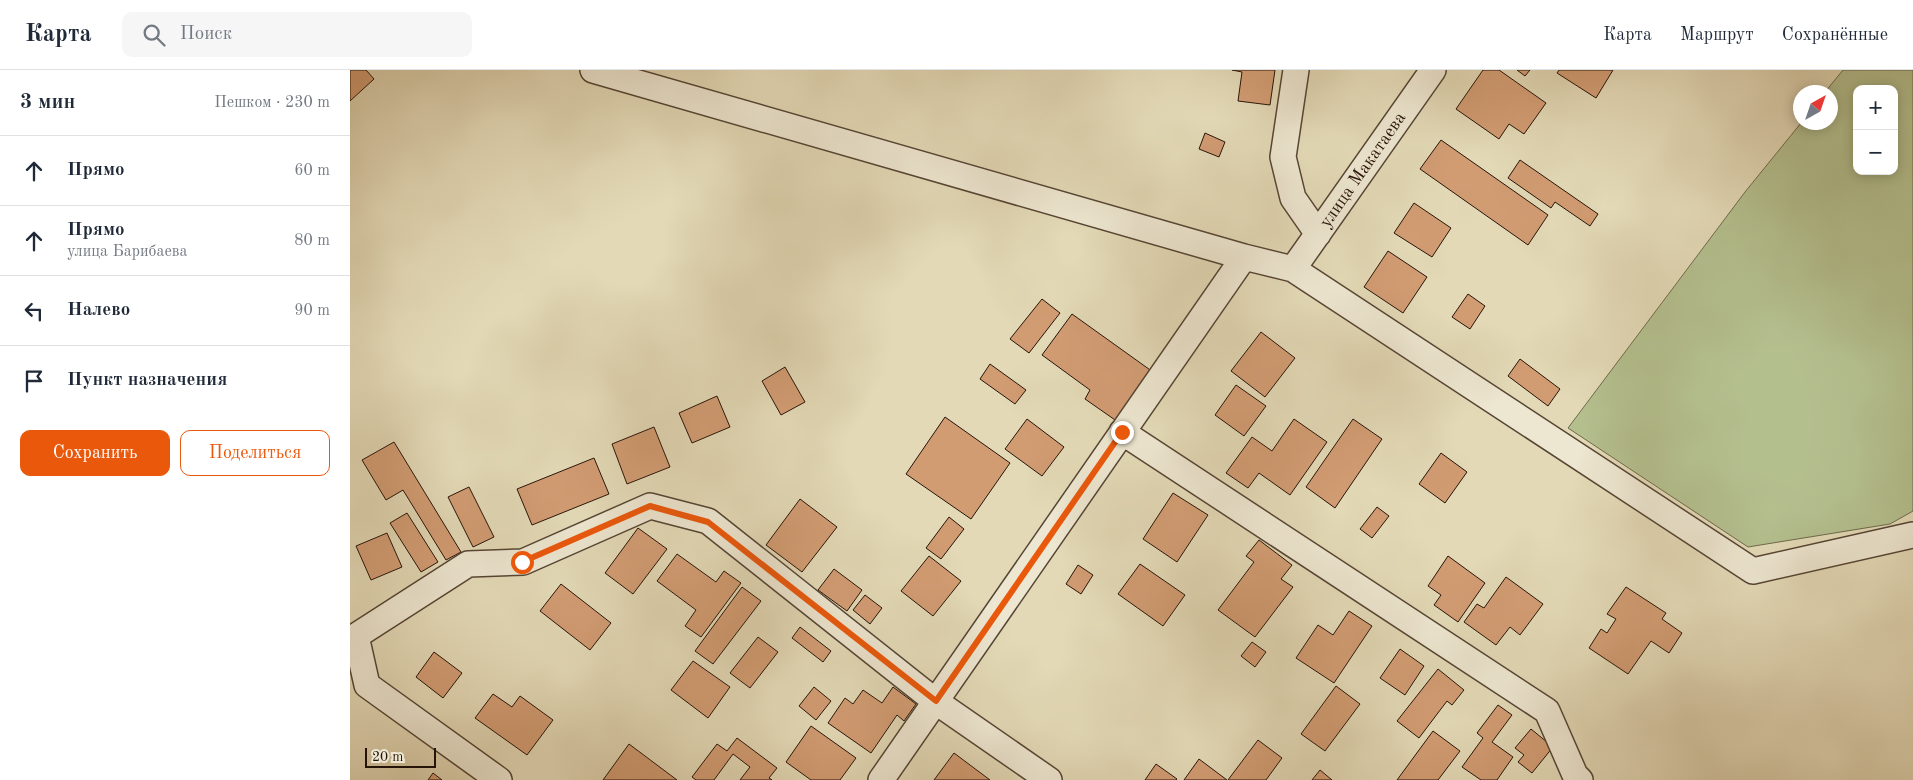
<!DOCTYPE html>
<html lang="ru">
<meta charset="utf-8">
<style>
body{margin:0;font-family:"Old Standard TT",serif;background:#f6f6f7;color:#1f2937}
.controls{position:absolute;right:15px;top:15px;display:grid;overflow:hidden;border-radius:10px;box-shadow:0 2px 12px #0003}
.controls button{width:45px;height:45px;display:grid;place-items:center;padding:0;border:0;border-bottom:1px solid #e0e1e3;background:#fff;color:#1f2937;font:25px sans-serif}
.compass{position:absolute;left:1443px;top:15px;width:45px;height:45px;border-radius:50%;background:#fff;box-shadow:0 2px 12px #0003;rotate:40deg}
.scale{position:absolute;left:15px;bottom:12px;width:71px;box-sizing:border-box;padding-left:5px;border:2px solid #271409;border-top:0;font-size:14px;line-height:18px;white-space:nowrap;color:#271409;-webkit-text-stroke:4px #ede6d0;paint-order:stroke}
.stop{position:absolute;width:15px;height:15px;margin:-11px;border:4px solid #ea580c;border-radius:50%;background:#fff}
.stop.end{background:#ea580c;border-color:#fff;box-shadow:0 1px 5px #0008}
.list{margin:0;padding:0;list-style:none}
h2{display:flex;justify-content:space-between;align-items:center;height:65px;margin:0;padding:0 20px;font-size:21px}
h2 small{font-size:16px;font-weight:400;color:#747a83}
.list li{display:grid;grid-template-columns:32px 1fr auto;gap:15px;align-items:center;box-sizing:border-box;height:70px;padding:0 20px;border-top:1px solid #e0e1e3}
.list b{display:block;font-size:19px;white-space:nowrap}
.list p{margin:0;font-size:16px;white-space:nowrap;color:#747a83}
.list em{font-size:16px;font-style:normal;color:#747a83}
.actions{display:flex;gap:10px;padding:15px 20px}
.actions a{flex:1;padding:11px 0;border:1px solid #ea580c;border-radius:10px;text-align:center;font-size:18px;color:#ea580c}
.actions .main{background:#ea580c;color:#fff}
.icon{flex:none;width:28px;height:28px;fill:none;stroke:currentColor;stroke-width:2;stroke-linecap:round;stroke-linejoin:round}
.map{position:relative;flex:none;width:1563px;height:710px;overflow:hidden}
header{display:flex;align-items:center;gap:30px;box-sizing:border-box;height:70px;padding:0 25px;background:#fff;border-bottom:1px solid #e0e1e3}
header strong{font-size:24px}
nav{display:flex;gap:28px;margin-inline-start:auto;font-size:18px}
.search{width:350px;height:45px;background:#f6f6f7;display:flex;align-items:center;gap:12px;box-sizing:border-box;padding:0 18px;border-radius:10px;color:#747a83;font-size:19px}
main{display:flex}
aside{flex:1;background:#fff}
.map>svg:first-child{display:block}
.green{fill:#b4bf8e;stroke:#6e6a4c;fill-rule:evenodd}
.building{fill:#d29c73;stroke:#271409}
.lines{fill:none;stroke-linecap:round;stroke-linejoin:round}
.minor-casing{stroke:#564534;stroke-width:28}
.minor{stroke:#ede6d0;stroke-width:25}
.route{stroke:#ea580c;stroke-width:6}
.labels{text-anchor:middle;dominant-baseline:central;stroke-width:4;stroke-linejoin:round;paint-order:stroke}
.street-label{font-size:18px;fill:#271409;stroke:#ede6d0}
</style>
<header>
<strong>Карта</strong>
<div class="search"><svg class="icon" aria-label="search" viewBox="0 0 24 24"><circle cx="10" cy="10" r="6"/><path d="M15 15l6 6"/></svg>Поиск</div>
<nav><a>Карта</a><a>Маршрут</a><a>Сохранённые</a></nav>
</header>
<main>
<aside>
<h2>3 мин<small>Пешком · 230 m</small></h2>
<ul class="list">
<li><svg class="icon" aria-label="ahead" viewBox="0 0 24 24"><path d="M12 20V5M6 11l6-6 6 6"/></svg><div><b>Прямо</b></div><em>60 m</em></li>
<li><svg class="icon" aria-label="ahead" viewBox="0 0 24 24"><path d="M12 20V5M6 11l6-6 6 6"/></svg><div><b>Прямо</b><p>улица Барибаева</p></div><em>80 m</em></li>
<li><svg class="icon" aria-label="left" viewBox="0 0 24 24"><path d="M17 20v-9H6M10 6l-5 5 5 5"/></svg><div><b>Налево</b></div><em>90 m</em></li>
<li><svg class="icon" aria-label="arrive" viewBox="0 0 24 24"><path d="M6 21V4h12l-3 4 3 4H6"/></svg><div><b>Пункт назначения</b></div></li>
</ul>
<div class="actions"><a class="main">Сохранить</a><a>Поделиться</a></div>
</aside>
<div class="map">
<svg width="1563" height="710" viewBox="0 0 1563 710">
<rect width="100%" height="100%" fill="#e3d9b6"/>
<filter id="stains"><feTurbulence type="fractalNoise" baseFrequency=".004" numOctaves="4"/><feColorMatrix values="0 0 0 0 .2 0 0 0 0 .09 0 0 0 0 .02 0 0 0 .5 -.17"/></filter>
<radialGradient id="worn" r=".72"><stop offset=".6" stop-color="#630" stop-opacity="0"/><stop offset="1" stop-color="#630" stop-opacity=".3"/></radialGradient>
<path class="green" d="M1493,0H1563V441L1540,454L1398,477L1218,358L1395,122L1451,53L1480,52V22H1475ZM1507,19H1544V101H1507Z"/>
<path class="building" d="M0,0H16L24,9L0,31Z
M882,0H925L920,35L888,31L892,2Z
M1133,0H1149L1196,33L1174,64L1159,54L1149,69L1106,39Z
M1167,0H1180L1175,6Z
M1209,0H1263L1246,28L1207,3Z
M855,63L875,72L869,87L849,79Z
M1091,70L1198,145L1178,175L1070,99Z
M1170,90L1248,144L1240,156L1205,132L1201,138L1158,108Z
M1064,133L1101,158L1082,187L1044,163Z
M1038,181L1077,207L1053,243L1014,217Z
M1118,224L1135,236L1120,259L1102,247Z
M692,229L710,243L679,283L660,269Z
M722,244L803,302L768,352L735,329L740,320L692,285Z
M911,262L945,288L915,327L881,301Z
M1170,289L1210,319L1198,336L1158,306Z
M640,294L676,320L665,334L630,309Z
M435,297L455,332L431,345L412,311Z
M886,315L916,336L894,366L865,345Z
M367,326L380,357L342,373L329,343Z
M595,347L660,393L621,449L556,404Z
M677,349L714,377L692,406L655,379Z
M944,349L977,372L940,425L909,403L898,418L876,403L902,367L922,381Z
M1003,349L1032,369L985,438L956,417Z
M304,357L320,397L277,414L262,374Z
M44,372L111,482L96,490L53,420L36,430L12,390Z
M1091,383L1117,402L1095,433L1069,414Z
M244,388L259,424L182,455L167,419Z
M119,417L144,467L123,477L98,427Z
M823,423L858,445L827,492L793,469Z
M450,429L487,457L452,502L416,475Z
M1027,437L1039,446L1022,468L1010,459Z
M57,443L88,492L71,502L40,453Z
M599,447L614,459L591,489L576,478Z
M288,458L317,479L283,524L255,503Z
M37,463L52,497L21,510L6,476Z
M909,470L942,495L931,509L943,517L905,567L868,540L904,492L896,486Z
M327,484L366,512L374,501L391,513L351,567L335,556L346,540L307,511Z
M579,486L611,511L583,546L551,521Z
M1098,486L1135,513L1108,552L1084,535L1091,525L1078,516Z
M790,494L835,525L813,556L768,524Z
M728,495L743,505L731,524L716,514Z
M484,499L512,520L497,541L468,520Z
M1156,507L1193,534L1170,565L1160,557L1146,575L1114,552L1127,534L1134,538Z
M211,514L261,553L240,580L190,541Z
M392,517L411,531L363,594L345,581Z
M1276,517L1316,543L1312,549L1332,563L1319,583L1301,571L1278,604L1239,578L1251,559L1257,563L1266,549L1257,544Z
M515,525L532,538L520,554L503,540Z
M999,541L1022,556L984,613L946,588L968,555L983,565Z
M450,557L481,581L473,592L442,568Z
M408,567L428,582L400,618L380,603Z
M902,572L916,582L905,597L891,586Z
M1050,579L1074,596L1055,625L1030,608Z
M84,582L112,603L93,628L66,607Z
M343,591L380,617L358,648L321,620Z
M1088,599L1114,620L1102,635L1097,631L1069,668L1047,651Z
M986,616L1010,634L975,681L951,664Z
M464,617L481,631L466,650L449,636Z
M543,617L566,634L554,651L547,645L521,683L478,653L495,628L503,634L513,620L532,633Z
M143,624L162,637L170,626L203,650L177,685L125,648Z
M1148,635L1162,645L1142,672L1163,687L1147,710H1131L1112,697L1133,668L1127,663Z
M461,656L506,688L490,710H461L436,692Z
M1181,659L1203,677L1182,703L1168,692L1174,685L1165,678Z
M1083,661L1110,681L1088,710H1047Z
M387,668L427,698L419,708L422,710H390L400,697L383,684L364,710H346L342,707L367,674L377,681Z
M908,670L932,688L916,710H878Z
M279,674L327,710H253Z
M604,683L640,710H584Z
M849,689L877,710H834Z
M806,694L827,709L826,710H795Z
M970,700L982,710H962Z
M83,703L92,710H78Z"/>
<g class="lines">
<g class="minor-casing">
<path id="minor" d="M243,0L894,187L943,199L1403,501L1563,465
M946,0L933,87L943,128L968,164
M943,199L1083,0
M772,362L1197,641L1225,705L1230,710
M149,710L17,615L6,566L118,494L173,492L300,436L358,451L585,631L699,710
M531,710L894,187"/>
</g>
<use href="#minor" class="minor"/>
</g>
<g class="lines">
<path class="route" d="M172,492L300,436L358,452L586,631L772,362"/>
</g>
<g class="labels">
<g class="street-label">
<text transform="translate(1013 100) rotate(-55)">улица Макатаева</text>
</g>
</g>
<rect width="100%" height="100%" filter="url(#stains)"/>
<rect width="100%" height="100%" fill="url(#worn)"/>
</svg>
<div class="controls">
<button>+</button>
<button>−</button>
</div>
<svg class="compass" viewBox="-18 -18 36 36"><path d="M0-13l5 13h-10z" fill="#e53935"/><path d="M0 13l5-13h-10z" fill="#747a83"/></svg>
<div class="scale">20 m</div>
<div class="stop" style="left:172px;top:492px"></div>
<div class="stop end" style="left:772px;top:362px"></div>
</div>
</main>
